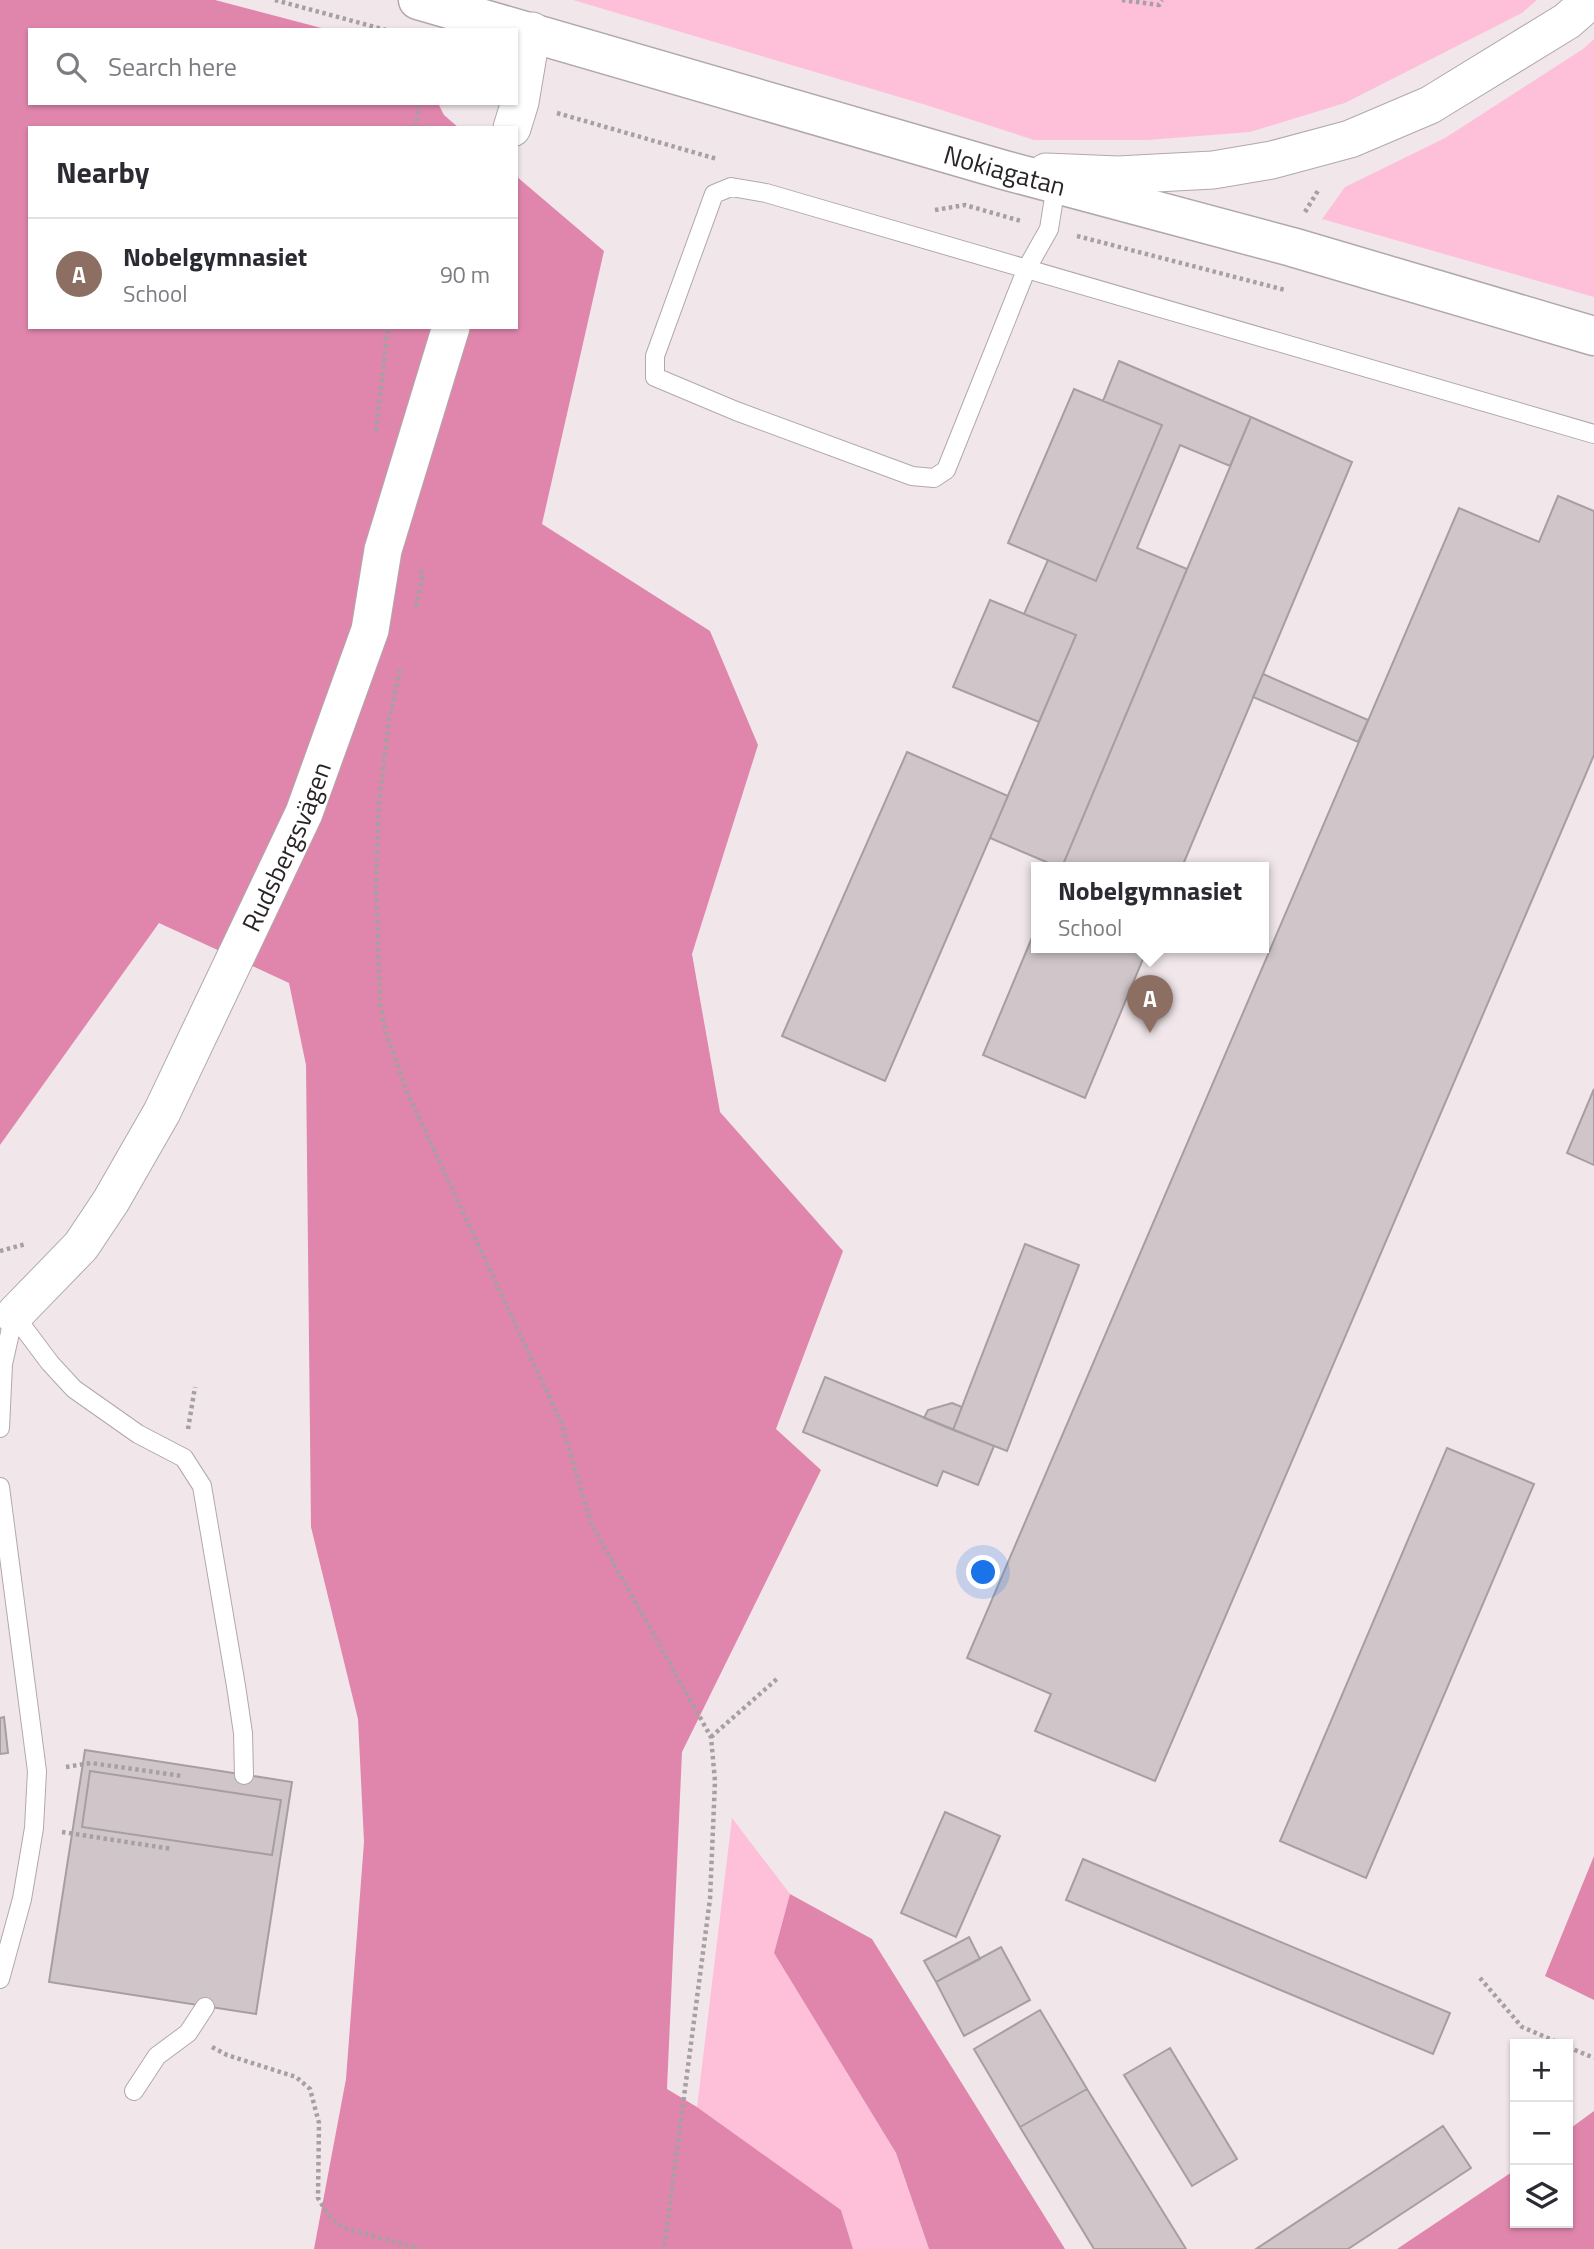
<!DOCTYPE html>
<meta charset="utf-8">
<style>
body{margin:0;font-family:"Titillium Web",sans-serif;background:#f7f7f7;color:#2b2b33}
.controls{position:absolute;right:21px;bottom:21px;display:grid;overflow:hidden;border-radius:0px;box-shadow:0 2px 5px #0004}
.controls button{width:63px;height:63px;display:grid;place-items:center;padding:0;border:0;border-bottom:2px solid #e1e1e2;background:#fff;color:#2b2b33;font:35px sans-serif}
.you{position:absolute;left:984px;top:1573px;width:24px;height:24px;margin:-18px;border:5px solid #fff;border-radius:50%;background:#1a73e8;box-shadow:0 0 0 10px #1a73e833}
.badge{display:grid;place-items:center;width:46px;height:46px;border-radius:50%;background:#b45309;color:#fff;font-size:23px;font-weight:700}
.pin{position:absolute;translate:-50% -58px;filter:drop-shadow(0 2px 4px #0008)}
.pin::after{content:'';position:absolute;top:37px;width:24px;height:21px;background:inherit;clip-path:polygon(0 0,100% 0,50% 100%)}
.popup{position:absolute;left:1031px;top:862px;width:238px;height:91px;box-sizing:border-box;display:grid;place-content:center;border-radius:0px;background:#fff;filter:drop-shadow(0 2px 5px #0005);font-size:23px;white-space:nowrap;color:#7c7c81}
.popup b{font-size:26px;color:#2b2b33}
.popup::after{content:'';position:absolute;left:50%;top:100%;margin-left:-14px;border:14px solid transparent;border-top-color:#fff}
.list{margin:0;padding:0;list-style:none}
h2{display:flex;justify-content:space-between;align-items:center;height:91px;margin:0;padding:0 28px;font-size:30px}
h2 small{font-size:23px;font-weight:400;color:#7c7c81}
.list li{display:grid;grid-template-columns:46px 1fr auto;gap:21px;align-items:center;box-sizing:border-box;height:112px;padding:0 28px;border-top:2px solid #e1e1e2}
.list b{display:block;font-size:26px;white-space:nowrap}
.list p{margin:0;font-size:23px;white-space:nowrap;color:#7c7c81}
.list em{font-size:23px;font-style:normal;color:#7c7c81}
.icon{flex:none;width:38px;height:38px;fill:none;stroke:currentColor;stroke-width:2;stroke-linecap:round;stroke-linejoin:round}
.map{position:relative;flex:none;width:1594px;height:2249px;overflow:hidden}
.search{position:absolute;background:#fff;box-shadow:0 2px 5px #0004;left:28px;top:28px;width:490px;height:77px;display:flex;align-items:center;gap:18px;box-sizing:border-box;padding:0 24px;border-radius:0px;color:#7c7c81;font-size:26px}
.panel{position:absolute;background:#fff;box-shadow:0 2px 5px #0004;left:28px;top:126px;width:490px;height:203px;border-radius:0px}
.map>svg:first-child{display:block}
.green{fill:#fec0d9}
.forest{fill:#e086ad}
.building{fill:#d0c6c9;stroke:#a79ea1;stroke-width:2}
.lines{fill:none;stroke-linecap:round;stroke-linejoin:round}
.service-casing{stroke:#b1a8ab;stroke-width:20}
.minor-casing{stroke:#b1a8ab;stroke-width:39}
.tertiary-casing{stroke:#b1a8ab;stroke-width:41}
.path{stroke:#a7a0a3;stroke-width:4.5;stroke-dasharray:3.5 3.5;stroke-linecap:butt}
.service{stroke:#fff;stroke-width:18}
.minor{stroke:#fff;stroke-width:37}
.tertiary{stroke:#fff;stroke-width:38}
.labels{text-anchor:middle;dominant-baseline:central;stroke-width:5;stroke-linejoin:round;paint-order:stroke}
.street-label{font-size:26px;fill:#292527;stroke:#f1e7eb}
</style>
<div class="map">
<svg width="1594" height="2249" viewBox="0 0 1594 2249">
<rect width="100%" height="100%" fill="#f1e7eb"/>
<path class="green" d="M573,0H1537L1522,13L1345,103L1250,132L1148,140H1034L926,105Z
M1594,39V297L1322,219L1345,187L1445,138L1583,49Z
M732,1818L790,1894L774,1953L896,2153L929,2249H853L841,2210L697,2107Z"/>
<path class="forest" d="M0,0H215L329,30H30V103H438L444,115L459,128H30V327H516V176L604,251L542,524L710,631L758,745L692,954L720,1112L843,1251L776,1429L821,1470L682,1752L667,2089L697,2107L841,2210L853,2249H314L346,2079L364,1842L358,1719L311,1527L306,1065L289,983L159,923L0,1145Z
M1594,1856V2000L1545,1976Z
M790,1894L872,1939L1065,2249H929L896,2153L774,1953Z
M1594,2111V2249H1397L1515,2170V2223H1568V2130Z"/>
<path class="building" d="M1119,361L1251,417L1230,466L1180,445L1137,548L1187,569L1062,867H1058L990,838L1076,635L1024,614L1048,560L1096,581L1162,425L1103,401Z
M1074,389L1162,425L1096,581L1008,543Z
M1251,417L1352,462L1263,674L1182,867H1062Z
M1558,496L1594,511V755L1155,1781L1035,1731L1051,1694L967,1658L1459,508L1539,542Z
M990,600L1076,635L1039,722L953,687Z
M1263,674L1368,720L1358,742L1253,697Z
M907,752L1008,796L885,1081L782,1036Z
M1036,928V947H1148L1085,1098L983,1055Z
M1594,1089V1165L1567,1153Z
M1025,1244L1079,1265L1007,1451L953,1430Z
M825,1377L994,1446L978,1485L943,1471L937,1486L803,1432Z
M952,1403L962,1407L953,1430L924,1418L928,1410Z
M1447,1448L1534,1484L1366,1878L1280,1841Z
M4,1717L8,1753L0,1754V1718Z
M85,1750L292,1782L256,2014L49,1982Z
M90,1771L281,1800L272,1855L82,1827Z
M945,1812L1000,1836L956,1937L901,1913Z
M1083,1859L1450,2013L1433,2054L1066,1900Z
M969,1937L980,1959L936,1982L924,1961Z
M1001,1947L1030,2000L964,2036L936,1982Z
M1040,2010L1087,2089L1020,2127L974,2049Z
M1170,2048L1237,2159L1192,2186L1124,2075Z
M1087,2089L1186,2249H1094L1020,2127Z
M1443,2126L1471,2168L1348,2249H1256Z"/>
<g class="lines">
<g class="service-casing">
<path id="service" d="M1056,185L1049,229L1027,268L946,470L934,478L912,476L736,411L655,377V356L714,194L731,187L766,193L1594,434
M14,1315L50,1363L74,1389L138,1434L184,1458L202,1486L236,1686L243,1733L244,1775
M0,1428L3,1364L14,1315
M0,1487L37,1771L34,1828L22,1899L0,1979
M134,2091L157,2056L188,2033L205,2007"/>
</g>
<g class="minor-casing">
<g id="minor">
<path d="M512,128L520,102L532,31"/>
<path d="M1046,172L1118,175L1213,170L1272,160L1350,139L1430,105L1567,21L1591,0"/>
<path id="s1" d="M14,1315L81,1246L111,1201L162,1112L304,813L370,630L383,550L451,327"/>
</g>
</g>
<g class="tertiary-casing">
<g id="tertiary">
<path id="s2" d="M418,0L1004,170L1292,247L1594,336"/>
</g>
</g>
<path class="path" d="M275,0L386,30
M1122,0L1159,5L1162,0
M557,113L717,159
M415,128L420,103
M935,210L965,205L1021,221
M1305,212L1319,189
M1077,236L1285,290
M376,431L388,327
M416,607L423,574L419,569
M400,670L389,720L379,803L376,882L380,1005L386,1033L407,1092L561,1422L591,1523L711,1737L715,1781L710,1899L664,2249
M0,1251L26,1244
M188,1429L195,1387
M711,1737L778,1678
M66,1767L91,1763L182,1776
M62,1832L172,1849
M1480,1978L1522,2027L1562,2044
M212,2047L227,2055L296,2077L310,2089L319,2123L318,2198L329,2216L344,2228L421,2249
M1568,2047L1594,2058"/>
<use href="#service" class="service"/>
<use href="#minor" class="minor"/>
<use href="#tertiary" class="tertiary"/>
</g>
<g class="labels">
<g class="street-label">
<text stroke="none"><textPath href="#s2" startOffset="611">Nokiagatan</textPath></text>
<text stroke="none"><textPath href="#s1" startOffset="546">Rudsbergsvägen</textPath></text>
</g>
</g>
</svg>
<div class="controls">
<button>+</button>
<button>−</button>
<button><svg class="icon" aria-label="layers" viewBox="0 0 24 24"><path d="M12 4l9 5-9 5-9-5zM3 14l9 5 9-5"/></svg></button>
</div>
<div class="you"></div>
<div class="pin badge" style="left:1150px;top:1033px;background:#8d6e63">A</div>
<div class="popup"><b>Nobelgymnasiet</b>School</div>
<div class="search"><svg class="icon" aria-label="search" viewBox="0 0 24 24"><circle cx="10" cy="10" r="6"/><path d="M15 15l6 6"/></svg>Search here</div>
<section class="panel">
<h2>Nearby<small></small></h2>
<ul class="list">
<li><span class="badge" style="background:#8d6e63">A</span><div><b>Nobelgymnasiet</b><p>School</p></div><em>90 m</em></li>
</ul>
</section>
</div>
